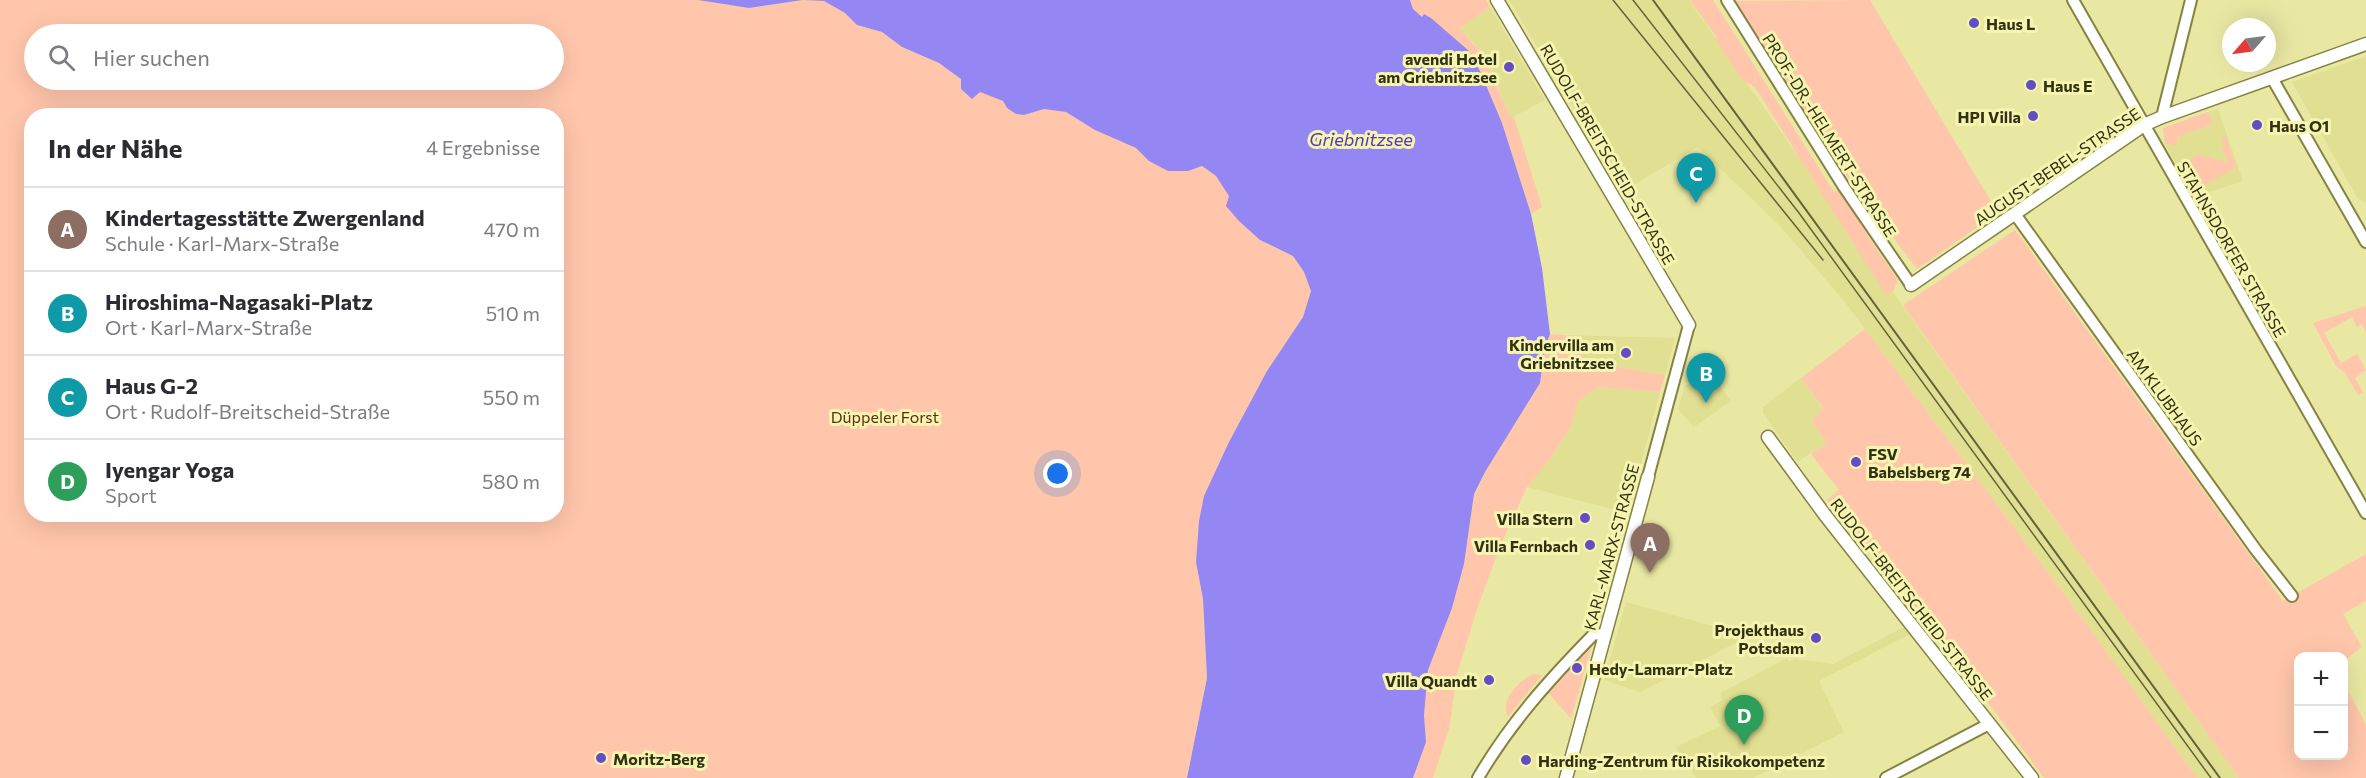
<!DOCTYPE html>
<html lang="de">
<meta charset="utf-8">
<style>
body{margin:0;font-family:Commissioner,sans-serif;background:#f2f2f3;color:#2b2b33}
.controls{position:absolute;right:18px;bottom:18px;display:grid;overflow:hidden;border-radius:12px;box-shadow:0 6px 24px #0002}
.controls button{width:54px;height:54px;display:grid;place-items:center;padding:0;border:0;border-bottom:2px solid #e1e1e2;background:#fff;color:#2b2b33;font:30px sans-serif}
.compass{position:absolute;left:2222px;top:18px;width:54px;height:54px;border-radius:50%;background:#fff;box-shadow:0 6px 24px #0002;rotate:242deg}
.you{position:absolute;left:1058px;top:474px;width:21px;height:21px;margin:-15px;border:4px solid #fff;border-radius:50%;background:#1a73e8;box-shadow:0 0 0 9px #1a73e833}
.badge{display:grid;place-items:center;width:39px;height:39px;border-radius:50%;background:#0f766e;color:#fff;font-size:20px;font-weight:700}
.pin{position:absolute;translate:-50% -50px;filter:drop-shadow(0 2px 3px #0008)}
.pin::after{content:'';position:absolute;top:32px;width:21px;height:18px;background:inherit;clip-path:polygon(0 0,100% 0,50% 100%)}
.list{margin:0;padding:0;list-style:none}
h2{display:flex;justify-content:space-between;align-items:center;height:78px;margin:0;padding:0 24px;font-size:26px}
h2 small{font-size:20px;font-weight:400;color:#7c7c81}
.list li{display:grid;grid-template-columns:39px 1fr auto;gap:18px;align-items:center;box-sizing:border-box;height:84px;padding:0 24px;border-top:2px solid #e1e1e2}
.list b{display:block;font-size:22px;white-space:nowrap}
.list p{margin:0;font-size:20px;white-space:nowrap;color:#7c7c81}
.list em{font-size:20px;font-style:normal;color:#7c7c81}
.icon{flex:none;width:33px;height:33px;fill:none;stroke:currentColor;stroke-width:2;stroke-linecap:round;stroke-linejoin:round}
.map{position:relative;flex:none;width:2366px;height:778px;overflow:hidden}
.search{position:absolute;background:#fff;box-shadow:0 6px 24px #0002;left:24px;top:24px;width:540px;height:66px;display:flex;align-items:center;gap:15px;box-sizing:border-box;padding:0 21px;border-radius:33px;color:#7c7c81;font-size:22px}
.panel{position:absolute;background:#fff;box-shadow:0 6px 24px #0002;left:24px;top:108px;width:540px;height:414px;border-radius:24px}
.map>svg:first-child{display:block}
.built{fill:#e1df92}
.green{fill:#ffc6ab;fill-rule:evenodd}
.water{fill:#9487f4}
.lines{fill:none;stroke-linecap:round;stroke-linejoin:round}
.minor-casing{stroke:#858341;stroke-width:14}
.tertiary-casing{stroke:#858341;stroke-width:15}
.minor{stroke:#fff;stroke-width:10}
.tertiary{stroke:#fff;stroke-width:12}
.tram{stroke:#64633c;stroke-width:1.5}
.rail{stroke:#64633c;stroke-width:2}
.poi-dot{fill:#634cc4;stroke:#f6f5b0;stroke-width:2}
.labels{text-anchor:middle;dominant-baseline:central;stroke-width:6;stroke-linejoin:round;paint-order:stroke}
.poi-label{font-size:16px;font-weight:bold;fill:#323115;stroke:#f6f5b0;text-anchor:start}
.street-label{font-size:16px;fill:#323115;stroke:#f6f5b0}
.park-label{font-size:16px;fill:#5b2e16;stroke:#f6f5b0}
.water-label{font-size:18px;font-style:italic;fill:#5437b5;stroke:#f6f5b0}
</style>
<div class="map">
<svg width="2366" height="778" viewBox="0 0 2366 778">
<rect width="100%" height="100%" fill="#e9e8a3"/>
<path class="built" d="M1509,0H1689L1885,281L2239,778H2197L2071,603L1844,301L1780,226L1698,147L1623,191Z
M1490,7L1545,100L1511,118L1487,61L1474,43L1458,28Z
M2366,56V202H2364L2358,199L2292,82Z
M2218,109L2243,181L2195,197L2165,145L2163,128Z
M1565,335L1675,338L1665,375L1588,362Z
M1709,371L1731,401L1694,427L1678,409L1685,386Z
M1801,378L1824,410L1827,443L1797,462L1763,413V407Z
M1598,387L1660,392L1628,513L1527,487L1550,459L1570,428L1578,401Z
M1626,602L1749,636L1640,692L1604,680Z
M1904,627L1910,634L1819,681L1844,732L1753,778H1696L1676,747L1720,726L1710,707L1723,700L1720,693L1787,658L1789,662L1795,659L1833,664Z"/>
<path class="green" d="M0,0H698L749,8L803,0L824,1L845,13L857,25L882,32L902,47L939,63L980,92L1003,101L1007,108L1016,114L1024,115L1044,109L1066,112L1095,130L1136,148L1149,161L1188,171L1201,166L1216,176L1260,240L1293,256L1304,272L1311,290L1303,317L1267,371L1196,562L1203,599L1207,678L1187,778H0ZM34,34H554V80H34ZM32,116H556V514H32Z
M1410,0H1486L1490,7L1459,28L1482,53L1511,118L1514,117L1542,207L1531,214L1502,123L1468,50L1431,18L1422,17L1413,9Z
M1690,0H1713L1834,192L1840,189L1868,236L1895,276L1898,281L1893,291L1886,295L1755,87L1742,80L1716,40L1717,38Z
M1870,0L1998,213L1917,269L1851,182L1731,1Z
M2208,112L2212,124L2177,137V146L2165,143L2163,128Z
M2225,136L2236,167L2200,188L2187,165L2196,154L2229,163L2222,149L2224,145L2221,138Z
M2015,230L2283,601L2366,554V601L2343,614L2362,647L2344,661V656H2298V756H2344V684L2366,724V778H2239L1903,305Z
M2366,306V332L2362,324L2357,327L2352,317L2324,333L2341,363L2357,354L2366,370L2355,378L2363,392L2358,395L2345,373L2336,366L2313,323Z
M1865,329L2071,603L2197,778H2044L1972,681L1827,500L1839,490L1811,454L1827,443L1812,420L1824,409L1801,378Z
M1550,334L1565,335L1588,362L1665,375L1660,392L1598,387L1578,401L1570,428L1550,459L1527,487L1501,544L1478,606L1457,674L1449,729L1433,778H1413L1426,739L1424,715L1428,670L1452,608L1464,564L1474,494L1485,472L1540,383L1545,348Z
M1592,645L1571,719L1547,691Z
M1533,674L1542,675L1508,717C1499,700 1519,681 1533,674Z"/>
<path class="water" d="M698,0H1410L1413,9L1422,17L1424,14L1431,18L1468,50L1480,71L1502,123L1531,214L1542,268L1550,334L1545,348L1540,383L1485,472L1474,494L1464,564L1452,608L1428,670L1424,715L1426,742L1413,778H1187L1207,678L1203,599L1196,562L1199,521L1204,496L1229,442L1267,371L1303,317L1311,291L1304,272L1293,256L1260,240L1239,221L1226,206L1229,196L1216,176L1202,166L1188,171H1168L1149,161L1136,148L1095,130L1066,112L1044,109L1024,115L1016,114L1007,108L1003,101L980,92L972,99L961,89V79L939,63L902,47L882,32L857,25L845,13L824,1L803,0L749,8Z"/>
<g class="lines">
<g class="minor-casing">
<path id="minor" d="M1727,0L1844,187L1911,285
M2073,0L2366,513
M2272,78L2366,242
M2162,117L2191,0
M2015,214L2256,550L2292,596
M1648,477L1689,325
M1478,778C1510,723 1550,679 1594,634L1604,635
M1886,778L1989,724"/>
</g>
<g class="tertiary-casing">
<path id="tertiary" d="M1497,0L1689,325
M1911,285L2144,125L2162,117L2366,44
M1768,437L1825,515L2032,778
M1566,778L1648,477"/>
</g>
<use href="#minor" class="minor"/>
<use href="#tertiary" class="tertiary"/>
<path class="tram" d="M1613,0L1823,260
M1633,0L1799,213L2211,778"/>
<path class="rail" d="M1653,0L2220,778"/>
</g>
<g class="poi-dot">
<circle cx="1974" cy="23" r="6"/>
<circle cx="1509" cy="67" r="6"/>
<circle cx="2031" cy="85" r="6"/>
<circle cx="2033" cy="116" r="6"/>
<circle cx="2257" cy="125" r="6"/>
<circle cx="1626" cy="353" r="6"/>
<circle cx="1856" cy="462" r="6"/>
<circle cx="1585" cy="518" r="6"/>
<circle cx="1590" cy="545" r="6"/>
<circle cx="1816" cy="638" r="6"/>
<circle cx="1577" cy="668" r="6"/>
<circle cx="1489" cy="680" r="6"/>
<circle cx="601" cy="758" r="6"/>
<circle cx="1526" cy="760" r="6"/>
</g>
<g class="labels">
<g class="poi-label">
<text x="1986" y="23">Haus L</text>
<text x="1497" y="58" text-anchor="end">avendi Hotel<tspan x="1497" dy="18">am Griebnitzsee</tspan></text>
<text x="2043" y="85">Haus E</text>
<text x="2021" y="116" text-anchor="end">HPI Villa</text>
<text x="2269" y="125">Haus O1</text>
<text x="1614" y="344" text-anchor="end">Kindervilla am<tspan x="1614" dy="18">Griebnitzsee</tspan></text>
<text x="1868" y="453">FSV<tspan x="1868" dy="18">Babelsberg 74</tspan></text>
<text x="1573" y="518" text-anchor="end">Villa Stern</text>
<text x="1578" y="545" text-anchor="end">Villa Fernbach</text>
<text x="1804" y="629" text-anchor="end">Projekthaus<tspan x="1804" dy="18">Potsdam</tspan></text>
<text x="1589" y="668">Hedy-Lamarr-Platz</text>
<text x="1477" y="680" text-anchor="end">Villa Quandt</text>
<text x="613" y="758">Moritz-Berg</text>
<text x="1538" y="760">Harding-Zentrum für Risikokompetenz</text>
</g>
<g class="street-label">
<text transform="translate(1830 135) rotate(58)">PROF.-DR.-HELMERT-STRASSE</text>
<text transform="translate(1608 154) rotate(60)">RUDOLF-BREITSCHEID-STRASSE</text>
<text transform="translate(2057 166) rotate(-34)">AUGUST-BEBEL-STRASSE</text>
<text transform="translate(2232 249) rotate(60)">STAHNSDORFER STRASSE</text>
<text transform="translate(2165 397) rotate(54)">AM KLUBHAUS</text>
<text transform="translate(1611 547) rotate(-75)">KARL-MARX-STRASSE</text>
<text transform="translate(1912 599) rotate(52)">RUDOLF-BREITSCHEID-STRASSE</text>
</g>
<g class="park-label">
<text x="885" y="416">Düppeler Forst</text>
</g>
<g class="water-label">
<text x="1361" y="139">Griebnitzsee</text>
</g>
</g>
</svg>
<div class="controls">
<button>+</button>
<button>−</button>
</div>
<svg class="compass" viewBox="-18 -18 36 36"><path d="M0-13l5 13h-10z" fill="#e53935"/><path d="M0 13l5-13h-10z" fill="#7c7c81"/></svg>
<div class="you"></div>
<div class="pin badge" style="left:1650px;top:573px;background:#8d6e63">A</div>
<div class="pin badge" style="left:1706px;top:403px;background:#0f9aa8">B</div>
<div class="pin badge" style="left:1696px;top:203px;background:#0f9aa8">C</div>
<div class="pin badge" style="left:1744px;top:745px;background:#2e9e5b">D</div>
<div class="search"><svg class="icon" aria-label="search" viewBox="0 0 24 24"><circle cx="10" cy="10" r="6"/><path d="M15 15l6 6"/></svg>Hier suchen</div>
<section class="panel">
<h2>In der Nähe<small>4 Ergebnisse</small></h2>
<ul class="list">
<li><span class="badge" style="background:#8d6e63">A</span><div><b>Kindertagesstätte Zwergenland</b><p>Schule · Karl-Marx-Straße</p></div><em>470 m</em></li>
<li><span class="badge" style="background:#0f9aa8">B</span><div><b>Hiroshima-Nagasaki-Platz</b><p>Ort · Karl-Marx-Straße</p></div><em>510 m</em></li>
<li><span class="badge" style="background:#0f9aa8">C</span><div><b>Haus G-2</b><p>Ort · Rudolf-Breitscheid-Straße</p></div><em>550 m</em></li>
<li><span class="badge" style="background:#2e9e5b">D</span><div><b>Iyengar Yoga</b><p>Sport</p></div><em>580 m</em></li>
</ul>
</section>
</div>
